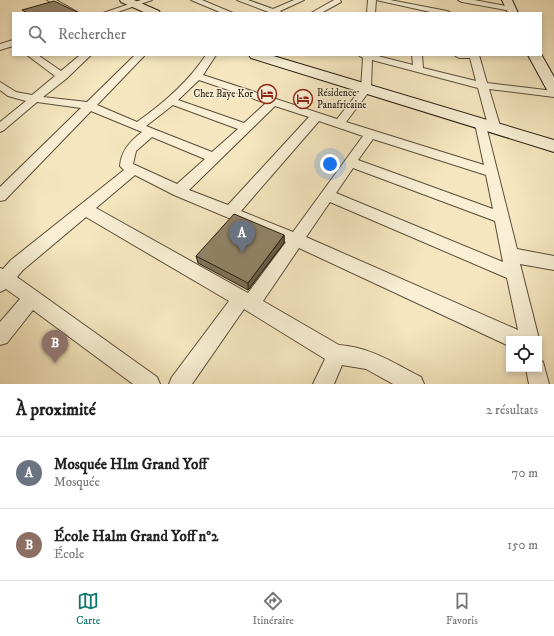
<!DOCTYPE html>
<html lang="fr">
<meta charset="utf-8">
<style>
body{margin:0;font-family:"IM FELL DW Pica",serif;background:#f6f6f6;color:#222}
.controls{position:absolute;right:12px;bottom:12px;display:grid;overflow:hidden;border-radius:0px;box-shadow:0 2px 6px #0003}
.controls button{width:36px;height:36px;display:grid;place-items:center;padding:0;border:0;border-bottom:1px solid #e0e0e0;background:#fff;color:#222;font:20px sans-serif}
.you{position:absolute;left:330px;top:164px;width:14px;height:14px;margin:-10px;border:3px solid #fff;border-radius:50%;background:#1a73e8;box-shadow:0 0 0 6px #1a73e833}
.badge{display:grid;place-items:center;width:26px;height:26px;border-radius:50%;background:#0f766e;color:#fff;font-size:13px;font-weight:700}
.pin{position:absolute;translate:-50% -33px;filter:drop-shadow(0 1px 2px #0008)}
.pin::after{content:'';position:absolute;top:21px;width:14px;height:12px;background:inherit;clip-path:polygon(0 0,100% 0,50% 100%)}
.list{margin:0;padding:0;list-style:none}
h2{display:flex;justify-content:space-between;align-items:center;height:52px;margin:0;padding:0 16px;font-size:17px}
h2 small{font-size:13px;font-weight:400;color:#767676}
.list li{display:grid;grid-template-columns:26px 1fr auto;gap:12px;align-items:center;box-sizing:border-box;height:72px;padding:0 16px;border-top:1px solid #e0e0e0}
.list b{display:block;font-size:15px;white-space:nowrap}
.list p{margin:0;font-size:13px;white-space:nowrap;color:#767676}
.list em{font-size:13px;font-style:normal;color:#767676}
.icon{flex:none;width:22px;height:22px;fill:none;stroke:currentColor;stroke-width:2;stroke-linecap:round;stroke-linejoin:round}
.map{position:relative;flex:none;width:554px;height:384px;overflow:hidden}
.search{position:absolute;background:#fff;box-shadow:0 2px 6px #0003;left:12px;right:12px;top:12px;height:44px;display:flex;align-items:center;gap:10px;box-sizing:border-box;padding:0 14px;border-radius:0px;color:#767676;font-size:15px}
.sheet{height:196px;background:#fff}
nav{display:flex;justify-content:space-around;align-items:center;box-sizing:border-box;height:56px;border-top:1px solid #e0e0e0;background:#fff;font-size:11px;color:#767676}
nav a{display:grid;justify-items:center;gap:2px}
nav .on{color:#0f766e}
.map>svg:first-child{display:block}
.lines{fill:none;stroke-linecap:round;stroke-linejoin:round}
.street-casing{stroke:#5a4e3a;stroke-width:2}
.secondary-casing{stroke:#271c0d;stroke-width:2}
.street{fill:#f8efd5;fill-rule:evenodd}
.secondary{fill:#f8efd5;fill-rule:evenodd}
.wall{fill:#7e725b;stroke:#271c0d}
.shaded-wall{fill:#665d4a;stroke:#271c0d}
.building{fill:#92856a;stroke:#271c0d}
.labels{text-anchor:middle;dominant-baseline:central;stroke-width:3;stroke-linejoin:round;paint-order:stroke}
.far-poi-label{font-size:10px;fill:#271c0d;stroke:#f8efd5;text-anchor:start}
</style>
<div class="map">
<svg width="554" height="384" viewBox="0 0 554 384">
<rect width="100%" height="100%" fill="#f5e6bf"/>
<filter id="stains"><feTurbulence type="fractalNoise" baseFrequency=".005" numOctaves="4"/><feColorMatrix values="0 0 0 0 .2 0 0 0 0 .09 0 0 0 0 .02 0 0 0 .5 -.17"/></filter>
<radialGradient id="worn" r=".72"><stop offset=".6" stop-color="#630" stop-opacity="0"/><stop offset="1" stop-color="#630" stop-opacity=".3"/></radialGradient>
<g class="lines">
<g class="street-casing">
<path id="street" d="M47,0H56L79,13H69Z
M141,0H152L115,13H103Z
M191,0H202L233,13H222Z
M237,0H248L273,9L294,0H304L280,11L282,13H271Z
M334,0H340L341,2L321,13H311Z
M368,0H390L447,11L451,13H435L376,0L375,13H367Z
M458,0H474L511,7L515,9L511,11L462,2Z
M13,40V46L0,50V44Z
M27,55H38L61,71L80,55H91L66,79L43,97L87,102L135,55H145L97,105L137,122C164,103 188,82 206,55H216L203,75L337,119L361,89L363,58L358,55H374L413,65L412,55H422L423,68L476,81L470,58H459L454,55H479L487,83L554,91V97L489,89L501,129L499,132H491L489,129L478,88L372,60L371,89L346,122L484,165L475,124L477,122H485L517,249L554,256V270L520,264L539,339H509V346L299,248L263,301L339,345C370,347 394,363 421,377L424,384H393L366,369L342,365L334,384H313L325,359L244,309L192,384H169L172,377L229,301L86,217L23,270L17,277L157,377L160,384H133L33,310L7,343L0,345V322L20,299L6,289L0,292V268L3,269L11,260L124,170L120,166C121,151 130,141 142,132L91,111L5,200L0,201V187L81,108L37,102L4,130L0,132V122L26,101L8,96L0,90V82L16,92L32,95L55,76ZM199,80L266,103L244,123L178,100ZM173,105L238,129L212,152L146,126ZM275,106L309,117L228,205L189,190ZM319,121L363,136L293,232L241,211ZM152,137L205,159L177,184L133,164L136,151ZM373,139L486,175L493,209L358,160ZM353,168L495,221L503,262L336,193ZM135,175L174,195L286,242L248,293L96,208ZM330,202L507,278L518,330L306,237Z
M539,360L543,362L549,384H529L526,369H539Z"/>
</g>
<g class="secondary-casing">
<path id="secondary" d="M120,0H134L159,11L160,13H146L121,2Z
M502,0H512L518,13H508Z
M541,54L554,77V94L549,93L547,90L528,55Z
M249,55H270L554,140V152L251,58Z"/>
</g>
<use href="#street" class="street"/>
<use href="#secondary" class="secondary"/>
</g>
<path class="wall" d="M284,235V243L248,290L198,263L196,256Z"/>
<path class="shaded-wall" d="M284,235V243L248,290V283Z"/>
<path class="building" d="M54,1L77,12L75,13H27L22,10Z
M234,214L284,235L248,283L196,256Z"/>
<defs>
<g id="hotel-ring" transform="scale(1)"><circle r="9.5" fill="#f8efd5" stroke="#8f2418" stroke-width="1.5"/><path d="M-6-4.5h1.5V1H6V5H4.5V3h-9V5H-6ZM-4 0a1.8 1.8 0 1 1 3.6 0ZM.5 0V-2.5h3Q6-2.5 6 0Z" fill="#8f2418"/></g>
</defs>
<g fill-rule="evenodd">
<use href="#hotel-ring" x="267" y="94"/>
<use href="#hotel-ring" x="303" y="99"/>
</g>
<g class="labels">
<g class="far-poi-label">
<text x="317" y="93">Résidence<tspan x="317" dy="12">Panafricaine</tspan></text>
<text x="253" y="94" text-anchor="end">Chez Baye Kor</text>
</g>
</g>
<rect width="100%" height="100%" filter="url(#stains)"/>
<rect width="100%" height="100%" fill="url(#worn)"/>
</svg>
<div class="controls">
<button><svg class="icon" aria-label="locate" viewBox="0 0 24 24"><circle cx="12" cy="12" r="6"/><path d="M12 2v4M12 18v4M2 12h4M18 12h4"/></svg></button>
</div>
<div class="you"></div>
<div class="pin badge" style="left:242px;top:253px;background:#6b7280">A</div>
<div class="pin badge" style="left:55px;top:363px;background:#8d6e63">B</div>
<div class="search"><svg class="icon" aria-label="search" viewBox="0 0 24 24"><circle cx="10" cy="10" r="6"/><path d="M15 15l6 6"/></svg>Rechercher</div>
</div>
<section class="sheet">
<h2>À proximité<small>2 résultats</small></h2>
<ul class="list">
<li><span class="badge" style="background:#6b7280">A</span><div><b>Mosquée Hlm Grand Yoff</b><p>Mosquée</p></div><em>70 m</em></li>
<li><span class="badge" style="background:#8d6e63">B</span><div><b>École Halm Grand Yoff n°2</b><p>École</p></div><em>150 m</em></li>
</ul>
</section>
<nav>
<a class="on"><svg class="icon" aria-label="map" viewBox="0 0 24 24"><path d="M3 6l6-2 6 2 6-2v14l-6 2-6-2-6 2zM9 4v14M15 6v14"/></svg>Carte</a>
<a><svg class="icon" aria-label="directions" viewBox="0 0 24 24"><path d="M12 3l9 9-9 9-9-9zM9 14v-3h6M13 9l2 2-2 2"/></svg>Itinéraire</a>
<a><svg class="icon" aria-label="saved" viewBox="0 0 24 24"><path d="M7 4h10v16l-5-4-5 4z"/></svg>Favoris</a>
</nav>
